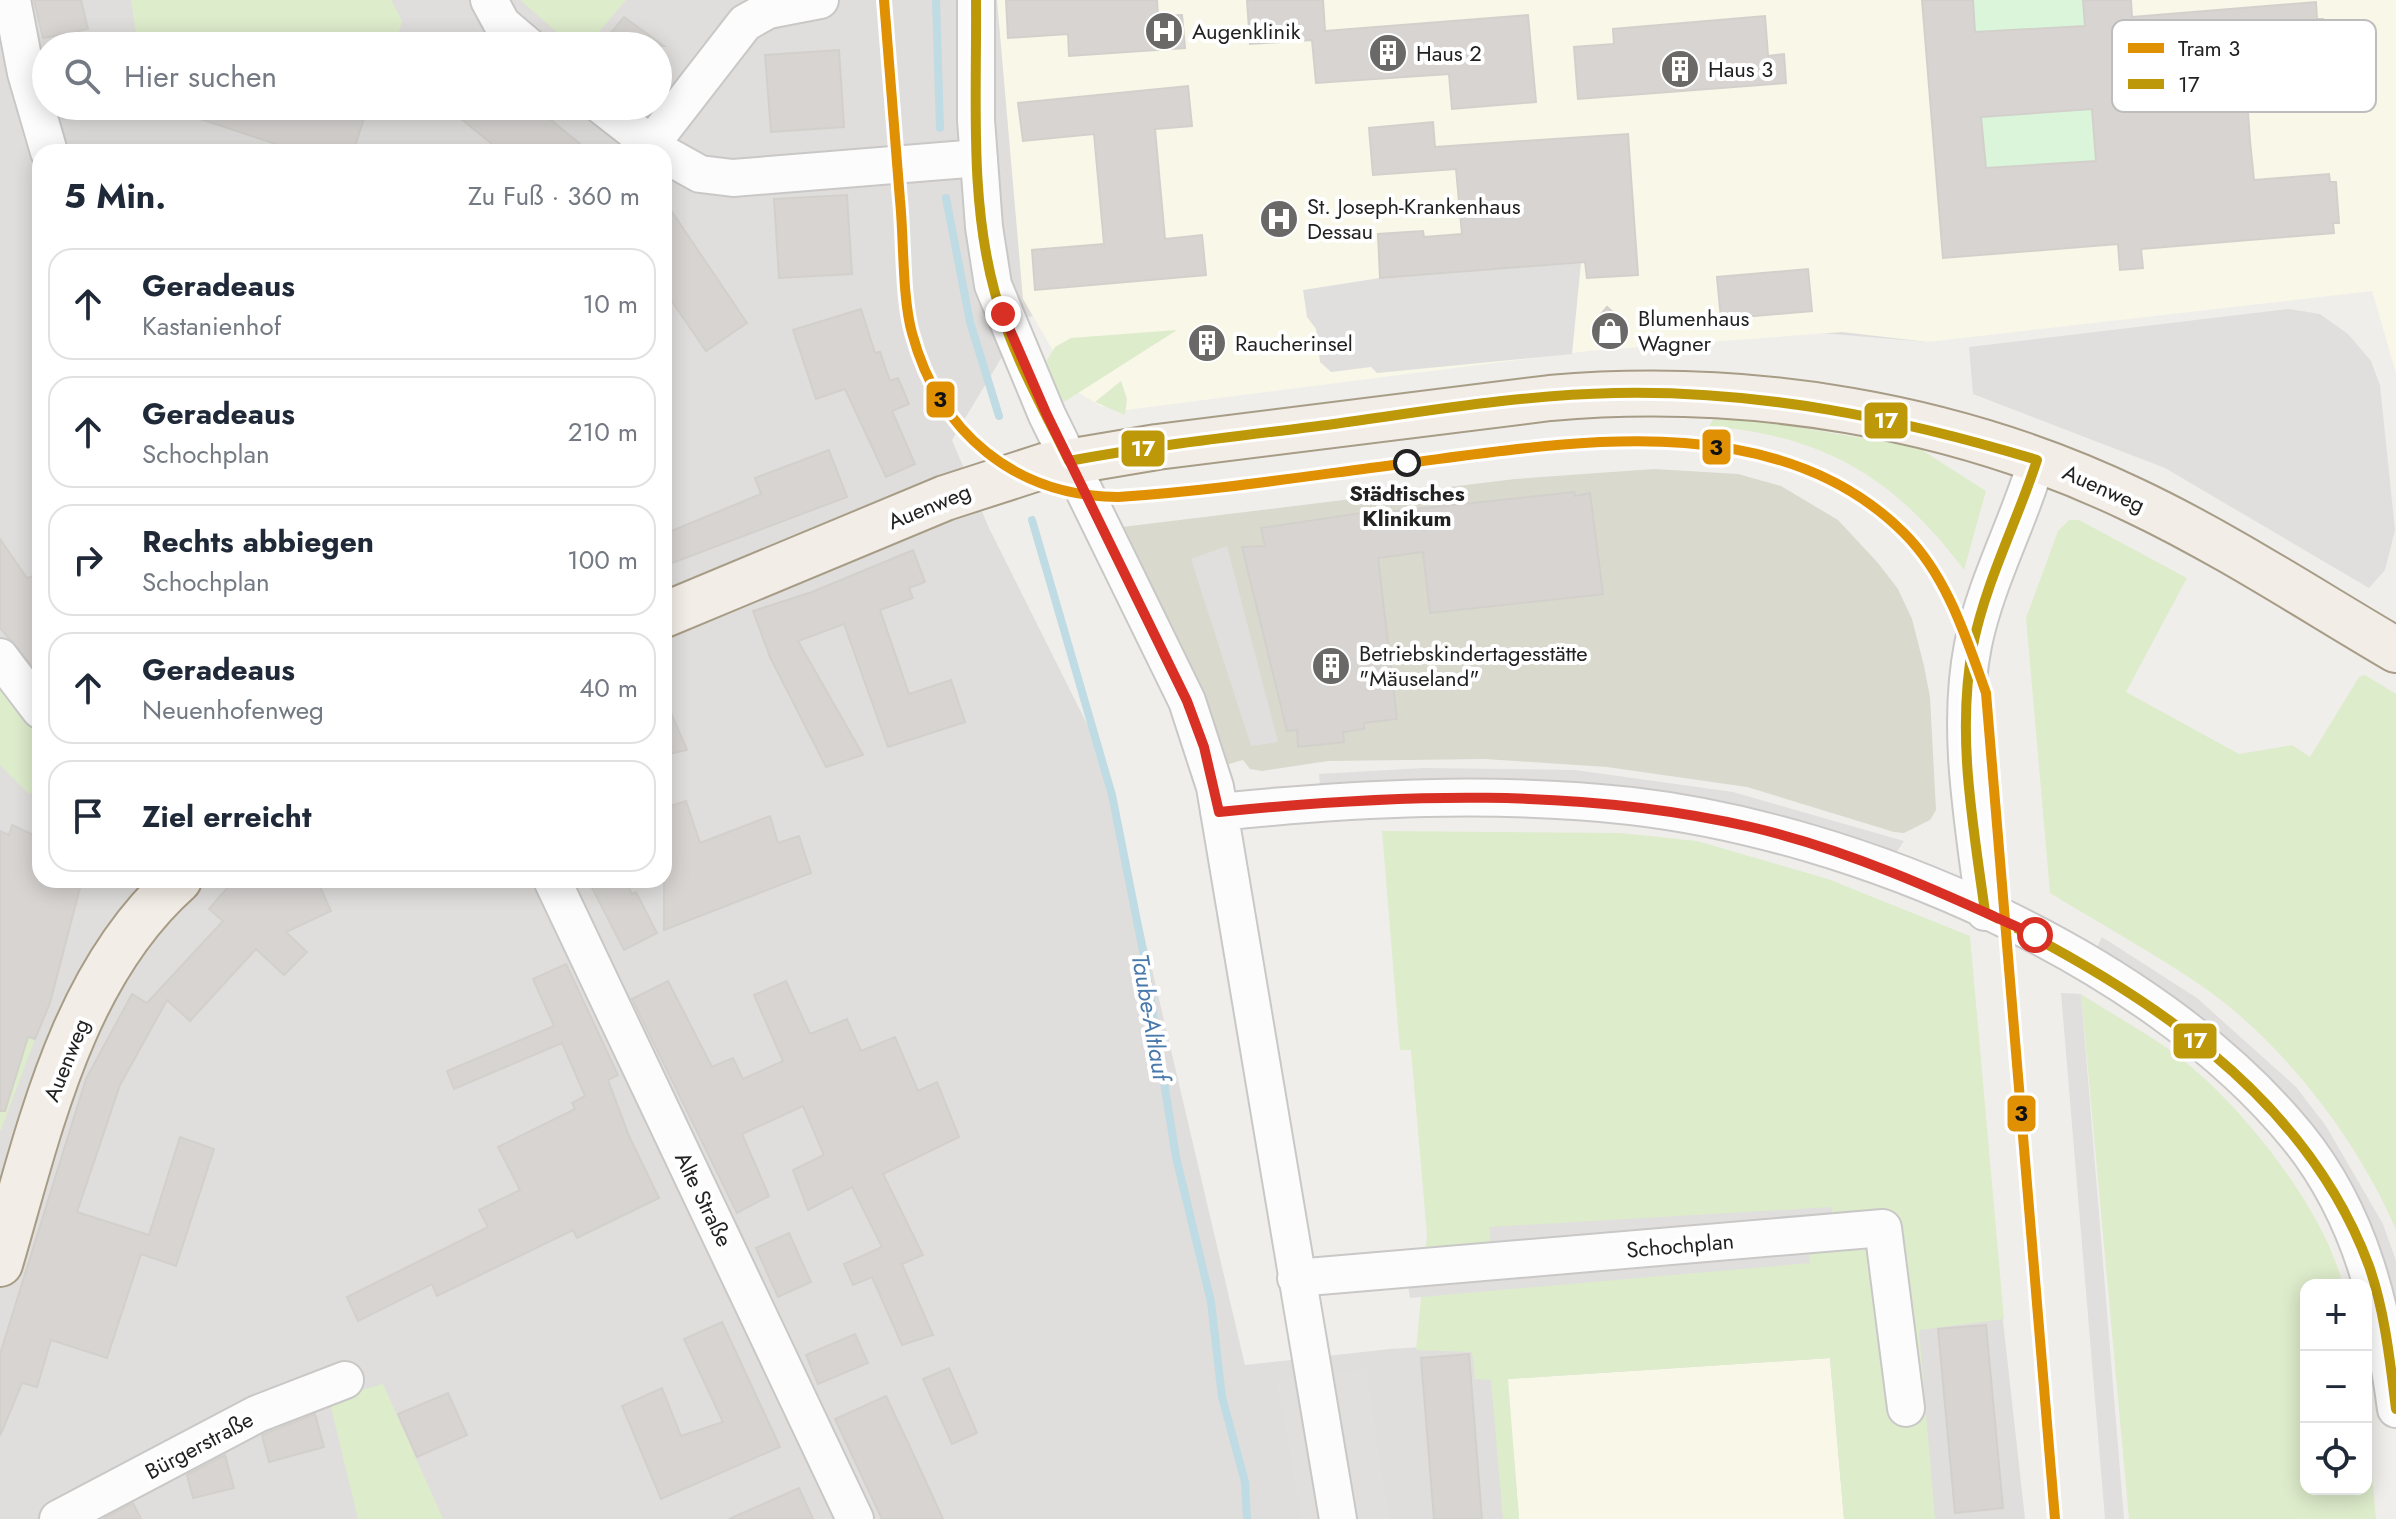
<!DOCTYPE html>
<html lang="de">
<meta charset="utf-8">
<style>
body{margin:0;font-family:Jost,sans-serif;background:#f6f6f7;color:#1f2937}
.controls{position:absolute;right:24px;bottom:24px;display:grid;overflow:hidden;border-radius:16px;box-shadow:0 4px 20px #0003}
.controls button{width:72px;height:72px;display:grid;place-items:center;padding:0;border:0;border-bottom:2px solid #e0e1e3;background:#fff;color:#1f2937;font:40px sans-serif}
.stop{position:absolute;width:24px;height:24px;margin:-18px;border:6px solid #d93025;border-radius:50%;background:#fff}
.stop.end{background:#d93025;border-color:#fff;box-shadow:0 2px 8px #0008}
.list{margin:0;padding:0;list-style:none}
h2{display:flex;justify-content:space-between;align-items:center;height:104px;margin:0;padding:0 32px;font-size:34px}
h2 small{font-size:26px;font-weight:400;color:#747a83}
.list li{display:grid;grid-template-columns:52px 1fr auto;gap:24px;align-items:center;box-sizing:border-box;height:112px;margin:0 16px 16px;padding:0 16px;border:2px solid #e0e1e3;border-radius:24px}
.list b{display:block;font-size:30px;white-space:nowrap}
.list p{margin:0;font-size:26px;white-space:nowrap;color:#747a83}
.list em{font-size:26px;font-style:normal;color:#747a83}
.icon{flex:none;width:44px;height:44px;fill:none;stroke:currentColor;stroke-width:2;stroke-linecap:round;stroke-linejoin:round}
.map{position:relative;flex:none;width:2396px;height:1519px;overflow:hidden}
.search{position:absolute;background:#fff;box-shadow:0 4px 20px #0003;left:32px;top:32px;width:640px;height:88px;display:flex;align-items:center;gap:20px;box-sizing:border-box;padding:0 28px;border-radius:44px;color:#747a83;font-size:30px}
.panel{position:absolute;background:#fff;box-shadow:0 4px 20px #0003;left:32px;top:144px;width:640px;height:744px;border-radius:24px}
.map>svg:first-child{display:block}
.residential{fill:#dfdedc;fill-rule:evenodd}
.education{fill:#f8f7e8}
.construction{fill:#d9d9cd}
.grass{fill:#ddeccb}
.park{fill:#daf5da}
.parking{fill:#e0dfde}
.lines{fill:none;stroke-linecap:round;stroke-linejoin:round}
.stream{stroke:#bfdbe3;stroke-width:8}
.building{fill:#d7d4d2;stroke:#d3d0cc;stroke-width:2;fill-rule:evenodd}
.minor-casing{stroke:#c9c8c7;stroke-width:40}
.major-casing{stroke:#a79c86;stroke-width:48}
.minor{stroke:#fdfcfc;stroke-width:36}
.major{stroke:#f3ede7;stroke-width:44}
.bus-1-casing{stroke:#fff;stroke-width:16}
.bus-1{stroke:#bd990a;stroke-width:10}
.tram-1-casing{stroke:#fff;stroke-width:16}
.tram-1{stroke:#e09003;stroke-width:10}
.route{stroke:#d93025;stroke-width:10}
.stop-dot{fill:#fff;stroke:#222;stroke-width:4}
.labels{text-anchor:middle;dominant-baseline:central;stroke-width:8;stroke-linejoin:round;paint-order:stroke}
.poi-label{font-size:22px;fill:#222;stroke:#fff;text-anchor:start}
.street-label{font-size:22px;fill:#222;stroke:#fff}
.stop-label{font-size:22px;font-weight:bold;fill:#222;stroke:#fff}
.water-label{font-size:24px;font-style:italic;fill:#4a7aab;stroke:#fff}
.key{fill:#fff;stroke:#bdbdbd;stroke-width:2}
.key-label{font-size:22px;fill:#222}
.line-badge{stroke:#fff;stroke-width:3}
.badge-label{font-size:22px;text-anchor:middle;font-weight:bold;fill:#fff}
.pale-badge-label{font-size:22px;text-anchor:middle;font-weight:bold;fill:#111}
</style>
<div class="map">
<svg width="2396" height="1519" viewBox="0 0 2396 1519">
<rect width="100%" height="100%" fill="#f0eeeb"/>
<path class="residential" d="M0,0H2332L2346,264L1928,342L1303,290L1026,317L952,440L989,528L1101,752L1245,1365L1390,1349L2002,1312L2025,1519H0ZM46,46H658V106H46ZM40,152H664V880H40Z"/>
<path class="education" d="M997,0H2396V373L2372,291L1928,342L1842,332L1588,351L1126,410L1101,406L1077,392L1023,299Z
M1830,1358L1844,1519H1519L1507,1379Z"/>
<path class="construction" d="M1654,469L1738,474L1781,486L1838,520L1878,563L1898,589L1912,619L1924,666L1930,697L1936,810L1930,820L1904,833L1894,832L1747,787L1607,767L1485,759L1328,761L1262,771L1250,769L1243,760L1222,766L1122,527L1515,479Z"/>
<path class="grass" d="M131,0H391L402,21L395,46H289L259,36L209,35L138,46Z
M520,0H626L587,46H573Z
M1177,330L1064,402L1050,377L1047,360L1055,347L1071,338Z
M1121,381L1127,399L1125,415L1095,402Z
M1717,414L1917,447L1986,491L1964,570C1895,478 1825,436 1709,426Z
M2069,520H2079L2187,578L2126,692L2239,754L2292,745L2310,757L2359,677L2365,675L2396,694V1230C2359,1142 2284,1044 2206,989C2156,954 2102,925 2050,893L2026,618L2058,531Z
M0,683L40,736V786L29,794L0,765Z
M1382,831L1621,833L1697,841L1828,879L1970,936L2004,1319L1919,1330L1935,1519H1844L1830,1358L1508,1379L1519,1519H1503L1491,1380L1475,1379L1472,1352L1416,1350L1427,1235L1411,1050H1400Z
M2081,994C2116,1017 2157,1038 2189,1065C2248,1114 2324,1210 2343,1285H2306V1489H2366V1404L2376,1519H2129Z
M0,1030L35,1039L1,1130H0Z
M383,1384L443,1519H358L329,1399Z"/>
<path class="park" d="M1973,0H2083L2085,26L1975,32Z
M2092,109L2096,161L1986,168L1981,117Z"/>
<path class="parking" d="M1581,263L1572,354L1377,373L1371,367L1331,372L1320,362L1316,329L1307,317L1303,290L1380,278Z
M2289,309L2320,314L2348,334L2371,361L2380,385L2395,530L2385,570L2369,588L2165,468L1973,394L1969,347Z
M1227,546L1278,742L1251,746L1191,559Z
M1423,768L1575,770L1733,792L1904,841L1891,861L1787,825L1321,794L1319,774Z
M2102,937L2197,998L2296,1087L2326,1126L2383,1224L2396,1261V1352L2346,1199L2093,955Z
M2061,993L2081,994L2124,1519H2105Z
M1832,1207L1834,1233L1807,1235L1810,1263L1410,1298L1405,1268L1493,1261L1489,1227Z
M1366,1369L1389,1519H1302L1277,1380Z"/>
<g class="lines">
<path class="stream" d="M936,0L940,128
M946,198L970,322L999,416
M1032,520L1112,795L1143,951L1176,1157L1211,1302L1222,1397L1245,1482L1247,1519"/>
</g>
<path class="building" d="M34,0H81L88,29L43,38Z
M1006,0H1157L1158,16L1182,15L1185,48L1069,56L1068,34L1008,38Z
M1247,0H1323L1325,31L1528,15L1536,102L1452,109L1449,74L1316,83L1312,40L1250,44Z
M1922,0H1973L1975,32L2085,26L2083,0H2131L2132,17L2316,2L2317,19H2323L2327,57L2320,58L2321,64L2245,70L2250,141L2254,180L2329,174L2330,182H2336L2339,223H2333L2334,233L2141,249L2143,268L2120,270L2118,244L1943,258ZM2092,109L2096,161L1986,168L1981,117Z
M1765,16L1768,56L1784,54L1786,83L1578,99L1574,47L1614,44L1613,29Z
M624,17L664,46H600Z
M839,50L844,127L771,132L765,55Z
M1188,86L1192,126L1155,129L1165,239L1202,235L1206,275L1035,290L1032,250L1104,244L1094,134L1023,141L1018,103Z
M173,106H368L353,152H300L173,110Z
M445,106H534L590,152H502Z
M1433,122L1435,147L1628,134L1638,275L1587,278L1585,262L1380,278L1378,234L1423,231L1424,237L1462,234L1456,169L1373,175L1369,128Z
M847,195L852,274L779,278L774,199Z
M664,200L747,323L706,351L664,290Z
M1808,269L1812,311L1721,319L1717,277Z
M1607,307L1623,321L1625,333L1616,343L1604,344L1594,336L1593,324Z
M861,309L875,353L880,352L890,381L898,378L909,404L892,411L915,464L886,477L845,389L816,399L793,330Z
M829,450L847,497L664,566V534L761,494L755,478Z
M1574,492L1575,496L1590,493L1603,594L1430,613L1423,552L1378,558L1397,719L1364,723V729L1343,732L1344,742L1298,747L1297,730L1287,731L1242,547L1265,546L1261,528L1388,509L1389,512Z
M0,539L27,578L40,574V675L0,628Z
M913,550L925,582L909,588L913,598L880,610L909,694L951,680L965,722L888,747L844,624L798,641L863,755L826,767L770,657L753,611L812,592Z
M664,697L687,750L664,755Z
M686,801L700,843L770,816L778,843L799,836L811,873L664,930V808Z
M12,825L40,838V880H82L50,1003L35,1039L28,1037L5,1111H0V831L9,835Z
M234,880H317L331,911L286,932L307,952L284,975L256,949L190,1021L167,1000L120,1085L77,1212L149,1235L180,1137L214,1149L176,1266L141,1254L107,1358L51,1340L37,1387L22,1383L0,1436V1354L86,1079L132,994L147,1003L223,921L209,909Z
M588,880H625L632,894L636,892L657,933L624,950Z
M566,964L618,1075L608,1080L629,1136L659,1198L577,1238L573,1230L437,1296L432,1284L358,1321L347,1297L488,1227L479,1210L520,1190L498,1147L575,1109L572,1103L585,1096L562,1043L454,1089L447,1071L554,1026L533,979Z
M668,981L712,1067L733,1058L743,1079L783,1061L754,995L786,981L810,1034L847,1019L861,1051L895,1037L918,1091L937,1082L959,1137L883,1174L923,1255L902,1264L933,1335L902,1345L872,1277L853,1285L844,1264L882,1247L852,1187L808,1210L793,1170L824,1155L803,1106L742,1134L769,1196L737,1213L632,999Z
M789,1233L811,1282L778,1297L756,1248Z
M722,1322L780,1447L661,1499L622,1406L662,1388L681,1436L723,1422L684,1339Z
M1986,1325L2003,1508L1955,1513L1938,1329Z
M855,1334L868,1363L818,1384L806,1355Z
M1469,1354L1482,1519H1434L1421,1358Z
M949,1368L977,1433L952,1444L923,1379Z
M448,1393L467,1435L417,1457L398,1414Z
M886,1396L916,1460L943,1519H882L835,1419Z
M315,1414L324,1447L269,1462L262,1435Z
M225,1455L234,1488L193,1498L187,1475Z
M799,1488L813,1519H729Z
M133,1503L141,1519H103Z"/>
<g class="lines">
<g class="minor-casing">
<path id="minor" d="M12,0L26,73L49,152
M489,0L502,24L528,46
M976,0V120L984,227L993,285L1047,415L1187,701L1215,787L1338,1519
M602,106L661,152
M645,152L745,23L768,10L820,0
M664,154L700,174L733,178L979,158
M0,657L40,710
M1219,812C1356,798 1494,791 1631,806C1857,832 2151,957 2297,1136C2362,1216 2383,1311 2396,1409
M552,880L855,1519
M1985,912C1974,825 1956,731 1973,645C1986,581 2019,522 2037,460
M1296,1278L1883,1228L1906,1408
M58,1519L257,1414L345,1380"/>
</g>
<g class="major-casing">
<path id="major" d="M664,615L945,498L1044,466L1157,447L1550,398C1748,381 1954,414 2133,500C2224,543 2309,599 2396,650
M0,1264C39,1132 71,976 179,880"/>
</g>
<use href="#minor" class="minor"/>
<use href="#major" class="major"/>
<g class="bus-1-casing">
<path id="bus-1" d="M976,0C977,97 969,199 995,293C1011,352 1042,406 1069,461C1154,445 1240,436 1327,425C1422,412 1518,395 1615,393C1759,390 1899,418 2037,460C2017,522 1986,581 1973,645C1956,733 1973,824 1985,912C2142,990 2305,1093 2369,1266C2385,1312 2390,1361 2396,1409"/>
</g>
<use href="#bus-1" class="bus-1"/>
<g class="tram-1-casing">
<path id="tram-1" d="M884,0C889,67 895,133 900,200C904,239 902,297 912,333C939,433 1015,496 1118,497C1212,491 1307,476 1401,464C1564,443 1774,403 1904,533C1947,576 1966,637 1986,693L2055,1519"/>
</g>
<use href="#tram-1" class="tram-1"/>
</g>
<g class="lines">
<path class="route" d="M1003,314L1047,415L1187,701L1204,747L1219,812C1395,794 1577,787 1751,827C1850,850 1943,893 2035,935"/>
</g>
<defs>
<g id="hospital-disc" transform="scale(2)"><circle r="9.5" fill="#6a6968" stroke="#fff"/><path d="M-5-5h3v3.5h4V-5h3V5h-3V1.5h-4V5h-3Z" fill="#fff"/></g>
<g id="building-disc" transform="scale(2)"><circle r="9.5" fill="#6a6968" stroke="#fff"/><path d="M-4-6H4V6H1V3H-1V6H-4ZM-2.5-4.3h1.7v1.8h-1.7ZM.8-4.3h1.7v1.8H.8ZM-2.5-1h1.7V.8h-1.7ZM.8-1h1.7V.8H.8Z" fill="#fff"/></g>
<g id="shop-disc" transform="scale(2)"><circle r="9.5" fill="#6a6968" stroke="#fff"/><path d="M-5-2.5h2.3a2.7 3.5 0 0 1 5.4 0H5L5.5 6h-11ZM-1.5-2.5h3a1.5 2.3 0 0 0-3 0Z" fill="#fff"/></g>
</defs>
<g fill-rule="evenodd">
<use href="#hospital-disc" x="1164" y="31"/>
<use href="#building-disc" x="1388" y="53"/>
<use href="#building-disc" x="1680" y="69"/>
<use href="#hospital-disc" x="1279" y="219"/>
<use href="#shop-disc" x="1610" y="331"/>
<use href="#building-disc" x="1207" y="343"/>
<use href="#building-disc" x="1331" y="666"/>
</g>
<circle class="stop-dot" cx="1407" cy="463" r="12"/>
<g class="labels">
<g class="poi-label">
<text x="1192" y="31">Augenklinik</text>
<text x="1416" y="53">Haus 2</text>
<text x="1708" y="69">Haus 3</text>
<text x="1307" y="206">St. Joseph-Krankenhaus<tspan x="1307" dy="25">Dessau</tspan></text>
<text x="1638" y="318">Blumenhaus<tspan x="1638" dy="25">Wagner</tspan></text>
<text x="1235" y="343">Raucherinsel</text>
<text x="1359" y="653">Betriebskindertagesstätte<tspan x="1359" dy="25">"Mäuseland"</tspan></text>
</g>
<g class="street-label">
<text transform="translate(2104 488) rotate(24)">Auenweg</text>
<text transform="translate(929 506) rotate(-22)">Auenweg</text>
<text transform="translate(66 1060) rotate(-68)">Auenweg</text>
<text transform="translate(704 1199) rotate(64)">Alte Straße</text>
<text transform="translate(1680 1245) rotate(-5)">Schochplan</text>
<text transform="translate(199 1445) rotate(-28)">Bürgerstraße</text>
</g>
<g class="stop-label">
<text x="1407" y="493">Städtisches<tspan x="1407" dy="25">Klinikum</tspan></text>
</g>
<g class="water-label">
<text transform="translate(1151 1017) rotate(80)">Taube-Altlauf</text>
</g>
</g>
<rect x="2112" y="20" width="264" height="92" rx="12" class="key"/>
<rect x="2128" y="43" width="36" height="10" fill="#e09003"/>
<rect x="2128" y="79" width="36" height="10" fill="#bd990a"/>
<g class="key-label">
<text x="2178" y="56">Tram 3</text>
<text x="2178" y="92">17</text>
</g>
<g class="line-badge">
<rect x="925" y="380" width="31" height="39" rx="8" fill="#e09003"/>
<rect x="1863" y="401" width="46" height="39" rx="8" fill="#bd990a"/>
<rect x="1701" y="428" width="31" height="38" rx="8" fill="#e09003"/>
<rect x="1120" y="429" width="46" height="39" rx="8" fill="#bd990a"/>
<rect x="2172" y="1022" width="46" height="38" rx="8" fill="#bd990a"/>
<rect x="2006" y="1094" width="31" height="39" rx="8" fill="#e09003"/>
</g>
<g class="badge-label">
<text x="1886" y="428">17</text>
<text x="1143" y="456">17</text>
<text x="2195" y="1048">17</text>
</g>
<g class="pale-badge-label">
<text x="940" y="407">3</text>
<text x="1716" y="455">3</text>
<text x="2021" y="1121">3</text>
</g>
</svg>
<div class="controls">
<button>+</button>
<button>−</button>
<button><svg class="icon" aria-label="locate" viewBox="0 0 24 24"><circle cx="12" cy="12" r="6"/><path d="M12 2v4M12 18v4M2 12h4M18 12h4"/></svg></button>
</div>
<div class="stop" style="left:2035px;top:935px"></div>
<div class="stop end" style="left:1003px;top:314px"></div>
<div class="search"><svg class="icon" aria-label="search" viewBox="0 0 24 24"><circle cx="10" cy="10" r="6"/><path d="M15 15l6 6"/></svg>Hier suchen</div>
<section class="panel">
<h2>5 Min.<small>Zu Fuß · 360 m</small></h2>
<ul class="list">
<li><svg class="icon" aria-label="ahead" viewBox="0 0 24 24"><path d="M12 20V5M6 11l6-6 6 6"/></svg><div><b>Geradeaus</b><p>Kastanienhof</p></div><em>10 m</em></li>
<li><svg class="icon" aria-label="ahead" viewBox="0 0 24 24"><path d="M12 20V5M6 11l6-6 6 6"/></svg><div><b>Geradeaus</b><p>Schochplan</p></div><em>210 m</em></li>
<li><svg class="icon" aria-label="right" viewBox="0 0 24 24"><path d="M7 20v-9h11M14 6l5 5-5 5"/></svg><div><b>Rechts abbiegen</b><p>Schochplan</p></div><em>100 m</em></li>
<li><svg class="icon" aria-label="ahead" viewBox="0 0 24 24"><path d="M12 20V5M6 11l6-6 6 6"/></svg><div><b>Geradeaus</b><p>Neuenhofenweg</p></div><em>40 m</em></li>
<li><svg class="icon" aria-label="arrive" viewBox="0 0 24 24"><path d="M6 21V4h12l-3 4 3 4H6"/></svg><div><b>Ziel erreicht</b></div></li>
</ul>
</section>
</div>
